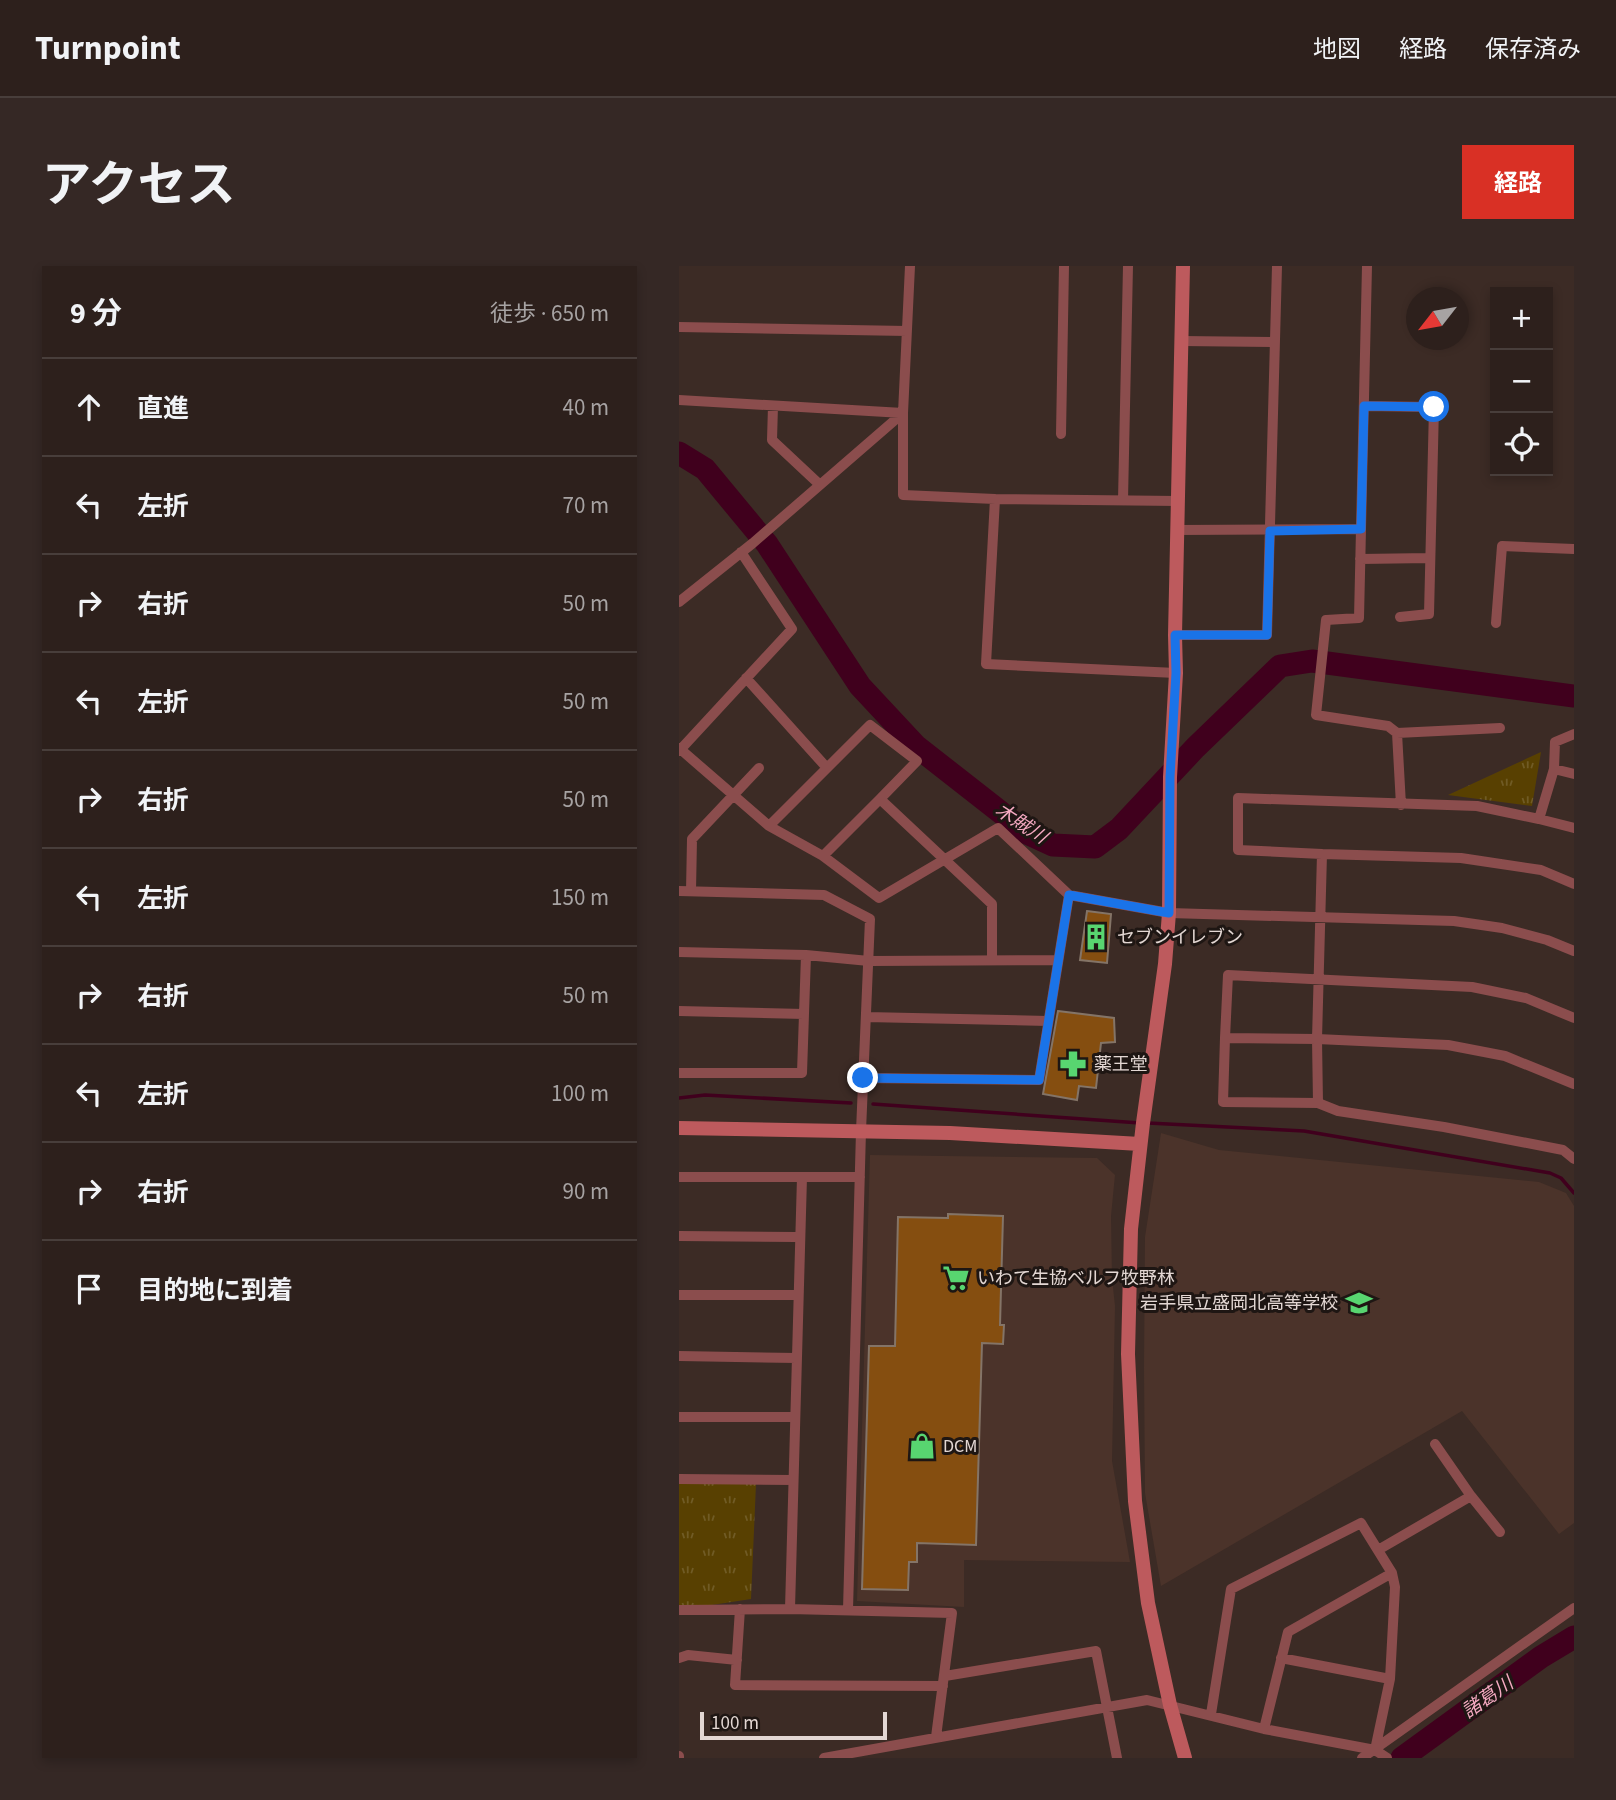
<!DOCTYPE html>
<html lang="ja">
<meta charset="utf-8">
<style>
body{margin:0;font-family:"Source Sans 3","Noto Sans JP",sans-serif;background:#352825;color:#f1f3f6}
.controls{position:absolute;right:21px;top:21px;display:grid;overflow:hidden;border-radius:0px;box-shadow:0 4px 10px #0003}
.controls button{width:63px;height:63px;display:grid;place-items:center;padding:0;border:0;border-bottom:2px solid #483e3b;background:#2d201c;color:#f1f3f6;font:35px sans-serif}
.compass{position:absolute;left:727px;top:21px;width:63px;height:63px;border-radius:50%;background:#2d201c;box-shadow:0 4px 10px #0003;rotate:239deg}
.scale{position:absolute;left:21px;bottom:18px;width:187px;box-sizing:border-box;padding-left:7px;border:4px solid #e3d7d3;border-top:0;font-size:19px;line-height:24px;white-space:nowrap;color:#e3d7d3;-webkit-text-stroke:5px #1e1613;paint-order:stroke}
.stop{position:absolute;width:21px;height:21px;margin:-16px;border:5px solid #1a73e8;border-radius:50%;background:#fff}
.stop.end{background:#1a73e8;border-color:#fff;box-shadow:0 2px 7px #0008}
.list{margin:0;padding:0;list-style:none}
h2{display:flex;justify-content:space-between;align-items:center;height:91px;margin:0;padding:0 28px;font-size:30px}
h2 small{font-size:23px;font-weight:400;color:#a7a3a3}
.list li{display:grid;grid-template-columns:46px 1fr auto;gap:21px;align-items:center;box-sizing:border-box;height:98px;padding:0 28px;border-top:2px solid #483e3b}
.list b{display:block;font-size:26px;white-space:nowrap}
.list em{font-size:23px;font-style:normal;color:#a7a3a3}
.icon{flex:none;width:38px;height:38px;fill:none;stroke:currentColor;stroke-width:2;stroke-linecap:round;stroke-linejoin:round}
.map{position:relative;flex:none;width:895px;height:1492px;overflow:hidden;border-radius:0px}
header{display:flex;align-items:center;gap:42px;box-sizing:border-box;height:98px;padding:0 35px;background:#2d201c;border-bottom:2px solid #483e3b}
header strong{font-size:33px}
nav{display:flex;gap:38px;margin-inline-start:auto;font-size:24px}
.intro{display:flex;align-items:center;justify-content:space-between;box-sizing:border-box;height:168px;padding:0 42px}
h1{margin:0;font-size:49px}
.button{padding:18px 32px;border-radius:0px;background:#d93025;color:#fff;font-size:24px;font-weight:700}
main{display:flex;gap:42px;padding:0 42px}
aside{flex:1;background:#2d201c;border-radius:0px;box-shadow:0 4px 10px #0003}
.map>svg:first-child{display:block}
.built{fill:#4b332a}
.park{fill:url(#park-tufts)}
.lines{fill:none;stroke-linecap:round;stroke-linejoin:round}
.stream{stroke:#40001d;stroke-width:3.5}
.river{stroke:#40001d;stroke-width:23}
.building{fill:#854e10;stroke:#847467;stroke-width:2}
.street{stroke:#8b4d4d;stroke-width:10}
.secondary{stroke:#bd5a5d;stroke-width:14}
.route{stroke:#1a73e8;stroke-width:9}
.labels{text-anchor:middle;dominant-baseline:central;stroke-width:6;stroke-linejoin:round;paint-order:stroke}
.poi-label{font-size:18px;fill:#e3d7d3;stroke:#1e1613;text-anchor:start}
.water-label{font-size:19px;font-style:italic;fill:#f5a9c1;stroke:#1e1613}
</style>
<header>
<strong>Turnpoint</strong>
<nav><a>地図</a><a>経路</a><a>保存済み</a></nav>
</header>
<div class="intro"><h1>アクセス</h1><a class="button">経路</a></div>
<main>
<aside>
<h2>9 分<small>徒歩 · 650 m</small></h2>
<ul class="list">
<li><svg class="icon" aria-label="ahead" viewBox="0 0 24 24"><path d="M12 20V5M6 11l6-6 6 6"/></svg><div><b>直進</b></div><em>40 m</em></li>
<li><svg class="icon" aria-label="left" viewBox="0 0 24 24"><path d="M17 20v-9H6M10 6l-5 5 5 5"/></svg><div><b>左折</b></div><em>70 m</em></li>
<li><svg class="icon" aria-label="right" viewBox="0 0 24 24"><path d="M7 20v-9h11M14 6l5 5-5 5"/></svg><div><b>右折</b></div><em>50 m</em></li>
<li><svg class="icon" aria-label="left" viewBox="0 0 24 24"><path d="M17 20v-9H6M10 6l-5 5 5 5"/></svg><div><b>左折</b></div><em>50 m</em></li>
<li><svg class="icon" aria-label="right" viewBox="0 0 24 24"><path d="M7 20v-9h11M14 6l5 5-5 5"/></svg><div><b>右折</b></div><em>50 m</em></li>
<li><svg class="icon" aria-label="left" viewBox="0 0 24 24"><path d="M17 20v-9H6M10 6l-5 5 5 5"/></svg><div><b>左折</b></div><em>150 m</em></li>
<li><svg class="icon" aria-label="right" viewBox="0 0 24 24"><path d="M7 20v-9h11M14 6l5 5-5 5"/></svg><div><b>右折</b></div><em>50 m</em></li>
<li><svg class="icon" aria-label="left" viewBox="0 0 24 24"><path d="M17 20v-9H6M10 6l-5 5 5 5"/></svg><div><b>左折</b></div><em>100 m</em></li>
<li><svg class="icon" aria-label="right" viewBox="0 0 24 24"><path d="M7 20v-9h11M14 6l5 5-5 5"/></svg><div><b>右折</b></div><em>90 m</em></li>
<li><svg class="icon" aria-label="arrive" viewBox="0 0 24 24"><path d="M6 21V4h12l-3 4 3 4H6"/></svg><div><b>目的地に到着</b></div></li>
</ul>
</aside>
<div class="map">
<svg width="895" height="1492" viewBox="0 0 895 1492">
<defs>
<pattern id="park-tufts" width="24" height="20" patternUnits="userSpaceOnUse" patternTransform="scale(1.75)"><rect width="24" height="20" fill="#584001"/><path d="M3 7l-1-3M5 7V3M7 7l1-3M15 17l-1-3M17 17v-4M19 17l1-3" fill="none" stroke="#705b25"/></pattern>
</defs>
<rect width="100%" height="100%" fill="#3c2b25"/>
<path class="built" d="M482,867L540,884L860,916L887,927L895,940V1257L880,1268L783,1145L482,1320L466,1227L465,1102L466,971Z
M191,889L418,892L436,909L432,950L433,1012L436,1040L433,1195L451,1296L285,1294V1341L178,1335Z"/>
<path class="park" d="M862,486L853,540L769,529Z
M0,1218H77L72,1333L0,1344Z"/>
<g class="lines">
<path class="stream" d="M0,832L26,829L172,837
M194,838L461,857
M469,857L625,865L871,907L882,912L895,927"/>
<path class="river" d="M0,187L26,203L88,278L181,420L237,480L348,567L374,579L416,581L440,563L516,482L601,400L633,395L895,430
M723,1492L862,1391L895,1371"/>
</g>
<path class="building" d="M408,645L432,648L428,697L401,694Z
M379,745L435,752L436,776L422,777L417,822L400,820L398,834L364,828Z
M269,948L324,950L321,1059H325L324,1078L303,1077L297,1279L238,1277V1296H230L229,1324L183,1323L190,1080H216L219,951L269,952Z"/>
<g class="lines">
<path class="street" d="M231,0L224,147V229L316,233L499,235
M0,61L228,65
M502,75L596,76
M0,134L224,147
M94,140L93,174L140,218
M685,140L755,141L750,348L721,351
M382,168L385,0
M316,233L307,398L497,407
M444,234L449,0
M682,263L688,0
M498,264L682,263L680,352L647,354L637,449L709,460L718,467
M681,293L751,292
M0,336L74,277L224,147
M817,357L823,280L895,283
M496,369H588L598,0
M67,412L148,502
M895,468L876,476L875,503L860,553L798,540L559,532V584L643,588L638,773L639,837L659,845L765,861L884,884L895,893
M0,482L90,560L144,590L200,632L319,562L390,629L490,647L775,655L823,662L868,674L895,685
M0,485L113,363L62,286
M875,503L895,508
M722,539L718,467L821,462
M860,553L895,562
M90,560L191,459L238,495L201,533
M643,588L782,592L862,604L895,618
M144,590L201,533L313,638V694
M0,625L145,629L191,653L182,865L169,1344
M12,625L13,573L80,502
M0,686L127,689L123,807H0
M127,689L190,695L378,694
M0,745L125,748
M187,751L369,755
M546,772L549,709L793,721L847,732L895,752
M184,812L360,814L390,629
M639,837L544,836L546,772L638,773L769,779L826,790L895,818
M0,911H181
M0,970L117,971
M0,1029H119
M0,1090L118,1092
M0,1151H116
M0,1213L114,1214
M792,1230L821,1266
M699,1284L792,1230L756,1178
M61,1343L56,1419L264,1420
M111,1343L273,1347L257,1471
M0,1344L111,1343L123,911
M0,1392L9,1389L58,1394
M602,1392L711,1413
M266,1410L417,1385L438,1492
M532,1448L552,1323L682,1257L713,1307L716,1321L711,1413L696,1484
M585,1463L609,1366L713,1307
M0,1490V1492
M145,1492L468,1434L585,1463L696,1484L708,1492
M683,1492L895,1342"/>
<path class="secondary" d="M504,0L496,369L497,407L491,511L490,647L486,698L464,857L452,963L449,1088L456,1235L469,1337L491,1439L506,1492
M0,862L271,867L461,878"/>
</g>
<g class="lines">
<path class="route" d="M184,812L360,814L390,629L490,647L491,511L497,407L496,369H588L591,265L682,263L685,140L755,141"/>
</g>
<defs>
<g id="building-bare" transform="scale(2.1)"><path d="M-4-6H4V6H1V3H-1V6H-4ZM-2.5-4.3h1.7v1.8h-1.7ZM.8-4.3h1.7v1.8H.8ZM-2.5-1h1.7V.8h-1.7ZM.8-1h1.7V.8H.8Z" fill="#58d570" stroke="#1e1613" stroke-width="2.5" paint-order="stroke"/></g>
<g id="pharmacy-bare" transform="scale(2.1)"><path d="M-2-6h4v4h4v4h-4v4h-4v-4h-4v-4h4Z" fill="#58d570" stroke="#1e1613" stroke-width="2.5" paint-order="stroke"/></g>
<g id="supermarket-bare" transform="scale(2.1)"><path d="M-6-5.5h2.5l.6 2H6L4.5 2H-2.5L-4.4-4H-6ZM-1.5 3.2a1.3 1.3 0 1 0 .1 0ZM3 3.2a1.3 1.3 0 1 0 .1 0Z" fill="#58d570" stroke="#1e1613" stroke-width="2.5" paint-order="stroke"/></g>
<g id="school-bare" transform="scale(2.1)"><path d="M0-5L7-2L0 1L-7-2ZM-4 1L0 2.5L4 1V4Q0 6-4 4Z" fill="#58d570" stroke="#1e1613" stroke-width="2.5" paint-order="stroke"/></g>
<g id="shop-bare" transform="scale(2.1)"><path d="M-5-2.5h2.3a2.7 3.5 0 0 1 5.4 0H5L5.5 6h-11ZM-1.5-2.5h3a1.5 2.3 0 0 0-3 0Z" fill="#58d570" stroke="#1e1613" stroke-width="2.5" paint-order="stroke"/></g>
</defs>
<g fill-rule="evenodd">
<use href="#building-bare" x="417" y="671"/>
<use href="#pharmacy-bare" x="394" y="798"/>
<use href="#supermarket-bare" x="277" y="1012"/>
<use href="#school-bare" x="680" y="1037"/>
<use href="#shop-bare" x="243" y="1180"/>
</g>
<g class="labels">
<g class="poi-label">
<text x="438" y="671">セブンイレブン</text>
<text x="415" y="798">薬王堂</text>
<text x="298" y="1012">いわて生協ベルフ牧野林</text>
<text x="659" y="1037" text-anchor="end">岩手県立盛岡北高等学校</text>
<text x="264" y="1180">DCM</text>
</g>
<g class="water-label">
<text transform="translate(342 558) rotate(33)">木賊川</text>
<text transform="translate(809 1432) rotate(-35)">諸葛川</text>
</g>
</g>
</svg>
<div class="controls">
<button>+</button>
<button>−</button>
<button><svg class="icon" aria-label="locate" viewBox="0 0 24 24"><circle cx="12" cy="12" r="6"/><path d="M12 2v4M12 18v4M2 12h4M18 12h4"/></svg></button>
</div>
<svg class="compass" viewBox="-18 -18 36 36"><path d="M0-13l5 13h-10z" fill="#e53935"/><path d="M0 13l5-13h-10z" fill="#a7a3a3"/></svg>
<div class="scale">100 m</div>
<div class="stop" style="left:755px;top:141px"></div>
<div class="stop end" style="left:184px;top:812px"></div>
</div>
</main>
